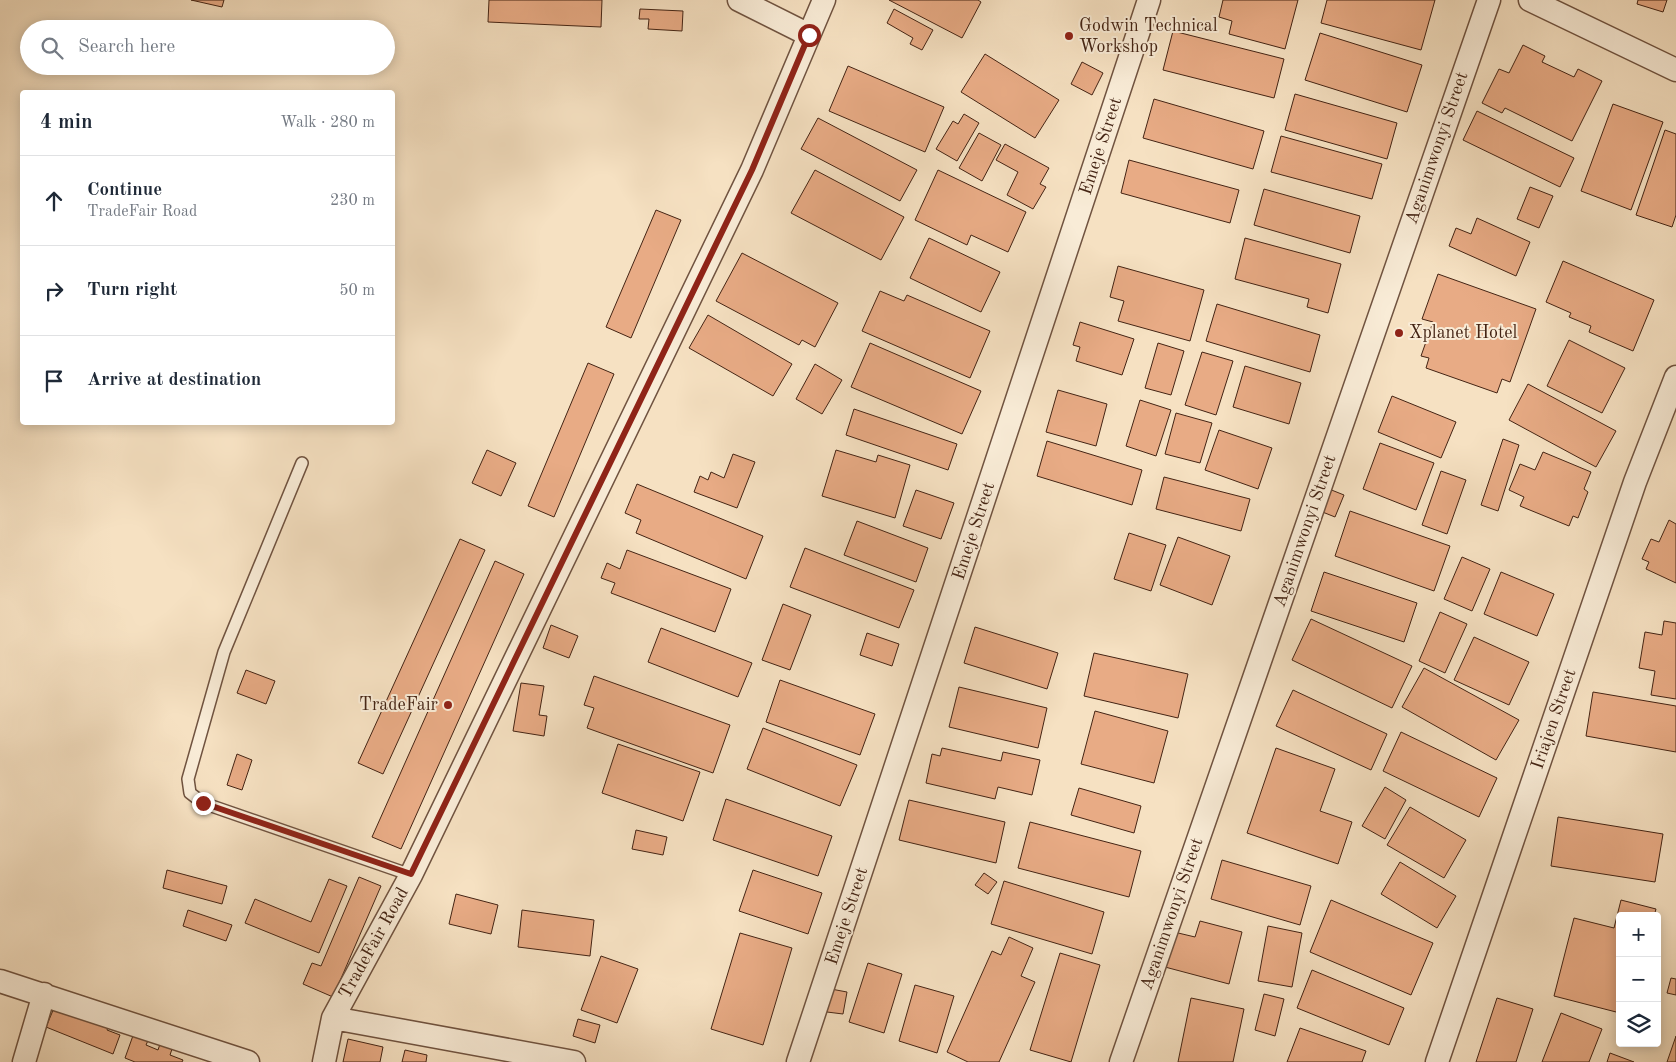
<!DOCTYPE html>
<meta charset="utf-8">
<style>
body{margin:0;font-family:"Old Standard TT",serif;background:#f2f2f3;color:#1f2937}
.controls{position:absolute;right:15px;bottom:15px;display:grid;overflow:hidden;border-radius:5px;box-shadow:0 2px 12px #0003}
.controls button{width:45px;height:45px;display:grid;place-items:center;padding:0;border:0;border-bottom:1px solid #e0e1e3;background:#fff;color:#1f2937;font:25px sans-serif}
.stop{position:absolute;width:15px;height:15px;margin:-11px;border:4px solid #8f2418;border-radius:50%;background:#fff}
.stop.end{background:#8f2418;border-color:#fff;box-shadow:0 1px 5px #0008}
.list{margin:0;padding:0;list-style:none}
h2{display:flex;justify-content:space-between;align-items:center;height:65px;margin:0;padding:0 20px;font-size:21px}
h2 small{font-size:16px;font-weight:400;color:#747a83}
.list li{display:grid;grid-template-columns:32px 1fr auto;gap:15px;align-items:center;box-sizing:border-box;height:90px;padding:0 20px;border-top:1px solid #e0e1e3}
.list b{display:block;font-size:19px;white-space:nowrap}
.list p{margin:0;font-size:16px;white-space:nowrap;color:#747a83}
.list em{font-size:16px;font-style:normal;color:#747a83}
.icon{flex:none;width:28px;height:28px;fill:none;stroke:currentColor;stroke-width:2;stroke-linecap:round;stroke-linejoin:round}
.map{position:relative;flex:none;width:1676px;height:1062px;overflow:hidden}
.search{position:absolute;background:#fff;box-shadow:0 2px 12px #0003;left:20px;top:20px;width:375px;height:55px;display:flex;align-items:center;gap:12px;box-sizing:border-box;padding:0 18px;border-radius:28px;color:#747a83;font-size:19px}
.panel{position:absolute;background:#fff;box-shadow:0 2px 12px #0003;left:20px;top:90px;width:375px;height:335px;border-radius:5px}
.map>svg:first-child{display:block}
.building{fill:#e8ab85;stroke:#442414}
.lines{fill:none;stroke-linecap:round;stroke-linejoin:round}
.lane-casing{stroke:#705340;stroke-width:14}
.street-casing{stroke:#705340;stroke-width:25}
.lane{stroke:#f9ecd7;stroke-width:11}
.street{stroke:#f9ecd7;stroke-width:22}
.route{stroke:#8f2418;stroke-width:6}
.poi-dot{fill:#8f2418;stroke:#f9ecd7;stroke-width:2}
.labels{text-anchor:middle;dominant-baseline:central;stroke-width:4;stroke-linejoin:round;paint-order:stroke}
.poi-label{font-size:18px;fill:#442414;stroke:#f9ecd7;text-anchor:start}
.street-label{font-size:18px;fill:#442414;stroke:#f9ecd7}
</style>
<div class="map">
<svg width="1676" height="1062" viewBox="0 0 1676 1062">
<rect width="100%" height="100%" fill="#f6e1c2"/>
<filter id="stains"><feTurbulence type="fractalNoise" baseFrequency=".004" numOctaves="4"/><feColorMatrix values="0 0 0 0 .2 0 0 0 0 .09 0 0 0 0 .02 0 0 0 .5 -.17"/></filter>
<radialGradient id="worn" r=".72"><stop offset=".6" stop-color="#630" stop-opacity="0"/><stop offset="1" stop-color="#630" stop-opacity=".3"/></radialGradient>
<path class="building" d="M191,0H224L222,7Z
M489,0H602L601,27L488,22Z
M889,0H978L981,2L962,38Z
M1223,0H1298L1285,49L1229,34L1232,21L1219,17Z
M1327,0H1435L1421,50L1321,23Z
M1638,0H1667L1663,12L1637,4Z
M640,9L683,11L682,31L648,29L649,19H639Z
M894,9L933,30L922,50L910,44L913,38L887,23Z
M1173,31L1284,59L1274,98L1163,70Z
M1320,33L1422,65L1407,112L1305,80Z
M1523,45L1545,56L1542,62L1574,77L1578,69L1602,81L1572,141L1505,108L1502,113L1482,103L1499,69L1509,73Z
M985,54L1059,100L1035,138L961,92Z
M1082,62L1103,73L1092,95L1071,84Z
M848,66L944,107L925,152L829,111Z
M1295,94L1397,123L1387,159L1285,130Z
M1154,99L1264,131L1253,169L1143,138Z
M1613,104L1663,122L1631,210L1581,191Z
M1477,111L1574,158L1560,187L1463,140Z
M964,114L979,123L957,161L936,149L953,121L958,124Z
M818,118L917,170L900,201L801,149Z
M1665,130L1676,134V215L1672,227L1636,215Z
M979,133L1001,145L982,181L959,168Z
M1281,136L1382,164L1372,199L1271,172Z
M1005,144L1049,168L1040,184L1046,187L1033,209L1007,195L1018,172L996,160Z
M1129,160L1239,190L1230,223L1121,193Z
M815,170L904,217L881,260L791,213Z
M938,170L1026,212L1008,252L971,235L967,245L915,220Z
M1530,187L1553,196L1539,228L1517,219Z
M1264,189L1360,216L1350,253L1254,225Z
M656,210L681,220L631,338L606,327Z
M1477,218L1530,242L1516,276L1449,246L1456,228L1471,234Z
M929,238L1000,272L981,312L910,278Z
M1245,238L1341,264L1328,313L1307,307L1309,299L1235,279Z
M742,253L838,303L815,347L802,340L799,345L716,301Z
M1563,261L1654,300L1633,351L1589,332L1591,326L1569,317L1571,313L1546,302Z
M1118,266L1204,290L1190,341L1118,321L1124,301L1110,297Z
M1438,274L1536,309L1510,382L1502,379L1497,393L1426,368L1429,358L1421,356L1433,322L1422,319Z
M880,291L904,301L907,295L990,331L970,378L862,331Z
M1217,304L1320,335L1310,372L1206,341Z
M708,315L792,364L773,396L689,348Z
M1080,322L1134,339L1122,375L1076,361L1080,347L1073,345Z
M1569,340L1625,368L1602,413L1547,386Z
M870,343L981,391L962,434L851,387Z
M1158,343L1184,351L1171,395L1145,388Z
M1202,352L1233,361L1216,415L1185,405Z
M588,363L614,374L554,517L528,506Z
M815,364L842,380L822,414L796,399Z
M1245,366L1301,383L1289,424L1233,407Z
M1528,384L1616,431L1596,467L1509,420Z
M1058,390L1107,404L1096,446L1046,432Z
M1392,396L1456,422L1441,458L1378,432Z
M1140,400L1171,410L1156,456L1126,446Z
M854,409L957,444L948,470L846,435Z
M1176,413L1212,423L1200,463L1165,454Z
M1219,430L1272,448L1258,489L1205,470Z
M1503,439L1519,445L1498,511L1481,505Z
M1047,441L1142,470L1132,505L1037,476Z
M1380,443L1434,463L1416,510L1363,489Z
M487,450L516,463L501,496L472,483Z
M836,450L876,462L878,455L910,465L895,518L822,496Z
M1543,452L1591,472L1584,489L1588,492L1578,518L1573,516L1569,526L1520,506L1524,497L1509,490L1520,464L1535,470Z
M733,454L755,462L737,508L694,492L700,476L708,480L711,472L724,478Z
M1441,471L1466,480L1447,534L1422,525Z
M1164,477L1250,499L1241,531L1156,509Z
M637,484L763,536L746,579L636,533L641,520L625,513Z
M1329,489L1344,495L1335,517L1320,511Z
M916,490L954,503L941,539L903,526Z
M1350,511L1450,546L1434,591L1335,556Z
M1669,520L1676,524V583L1646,569L1649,562L1642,559L1651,539L1659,542Z
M857,521L928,548L916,582L844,555Z
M1129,533L1166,545L1151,591L1114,579Z
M1178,537L1230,556L1212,605L1160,585Z
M460,539L485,550L383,774L358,763Z
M805,548L914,590L899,628L790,587Z
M627,550L731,589L715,632L611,593L615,583L601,578L607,563L620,569Z
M1462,557L1490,569L1472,611L1444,599Z
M495,561L524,574L401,849L372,837Z
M1324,572L1417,603L1404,642L1311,611Z
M1501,572L1554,594L1537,636L1484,614Z
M783,604L811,615L790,670L762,660Z
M1440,612L1467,624L1445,673L1419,661Z
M1311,619L1412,666L1392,708L1292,660Z
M1664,621L1676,623V699L1651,695L1655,671L1639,668L1645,632L1662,635Z
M551,625L578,636L569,658L543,648Z
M975,627L1058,653L1047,689L964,663Z
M661,628L752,663L738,697L648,662Z
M867,633L899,644L892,666L860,655Z
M1474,637L1529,662L1509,705L1454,680Z
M1094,653L1188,674L1178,718L1084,696Z
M1424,668L1519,720L1496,760L1402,707Z
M246,670L275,681L266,704L237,693Z
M594,676L730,725L713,773L587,728L594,708L584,705Z
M780,680L875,714L860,755L766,722Z
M521,683L544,686L539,715L547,716L544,736L513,731Z
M959,687L1047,708L1038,748L949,727Z
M1293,690L1387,734L1371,770L1276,726Z
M1593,692L1676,706V752L1586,736Z
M1095,711L1168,731L1154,783L1081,764Z
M763,728L857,765L840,806L747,769Z
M1401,732L1497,778L1479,817L1383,771Z
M618,744L700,772L683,821L602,793Z
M942,748L1001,761L1003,752L1040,760L1032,795L998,787L995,799L926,783L932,754L940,756Z
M1276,748L1335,769L1320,811L1352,822L1338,864L1247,833Z
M237,754L252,760L242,790L227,785Z
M1385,787L1406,800L1385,839L1362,826Z
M1079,788L1141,806L1134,833L1071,815Z
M726,799L832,836L818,876L713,840Z
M909,800L1005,822L996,863L899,840Z
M1410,807L1466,840L1444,878L1387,845Z
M1558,817L1663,834L1655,882L1551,866Z
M1030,822L1141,851L1129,897L1018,868Z
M636,830L667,837L663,855L632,849Z
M1222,860L1311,886L1300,925L1211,899Z
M1400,862L1456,896L1437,928L1381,894Z
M167,870L227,886L222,904L163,888Z
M753,870L822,893L808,934L739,911Z
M984,873L997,882L988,894L975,885Z
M359,877L381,886L333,997L303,984L312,963L321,966Z
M329,879L347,886L319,953L245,923L255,899L311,922Z
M1004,881L1104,912L1092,954L991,924Z
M456,894L498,905L491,934L449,924Z
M1331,900L1433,943L1411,995L1310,952Z
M1621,900L1656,909L1654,916H1620V1013L1554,996L1574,918L1614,928Z
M188,910L232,925L226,941L183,926Z
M522,910L594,920L590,956L518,947Z
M1200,921L1242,932L1229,984L1165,967L1174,932L1195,937Z
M1268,926L1302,933L1292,987L1258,981Z
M740,933L792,948L763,1045L711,1029Z
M1009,937L1033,948L1021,976L1035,982L999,1062H968L947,1052L992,951L1001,955Z
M1060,953L1100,965L1071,1062L1030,1050Z
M601,956L638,969L617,1023L581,1010Z
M868,963L902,974L884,1033L849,1022Z
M1312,970L1404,1008L1389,1045L1297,1008Z
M1671,978L1676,979V995L1667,993Z
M915,985L954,996L937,1053L899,1041Z
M831,989L847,992L843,1014L827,1012Z
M1264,994L1284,999L1275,1036L1255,1030Z
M1191,998L1244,1009L1233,1062H1178Z
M1497,998L1533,1009L1516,1062H1476Z
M54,1008L95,1024L98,1016L110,1021L107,1030L120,1035L113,1054L46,1027Z
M1561,1013L1602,1029L1589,1062H1542Z
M578,1019L600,1025L595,1043L573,1036Z
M1300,1028L1366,1051L1362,1062H1287Z
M135,1030L150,1036L146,1045L158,1050L161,1041L173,1046L170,1055L183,1060L182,1062H135L125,1058Z
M1676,1036V1062H1667Z
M348,1039L383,1047L380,1062H343Z
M405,1050L427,1055L426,1062H402Z
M1610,1053L1634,1062H1607Z"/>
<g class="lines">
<g class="lane-casing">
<path id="lane" d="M302,463L224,652L188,779L190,793L203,803L411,875"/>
</g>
<g class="street-casing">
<path id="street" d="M739,0L809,35
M1530,0L1676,70
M0,981L248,1062
M333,1018L574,1062
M24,1062L44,994
M324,1062L333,1018L411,875L752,170L824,0
M798,1062L1149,0
M1121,1062L1489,0
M1437,1062L1635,482L1676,377"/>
</g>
<use href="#lane" class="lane"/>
<use href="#street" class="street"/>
</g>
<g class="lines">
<path class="route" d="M203,803L411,874L752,170L809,35"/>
</g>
<g class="poi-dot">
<circle cx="1069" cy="36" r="5"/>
<circle cx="1399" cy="333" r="5"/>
<circle cx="448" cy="705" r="5"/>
</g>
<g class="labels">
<g class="poi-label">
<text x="1079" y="26">Godwin Technical<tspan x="1079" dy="21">Workshop</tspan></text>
<text x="1409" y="333">Xplanet Hotel</text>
<text x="438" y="705" text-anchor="end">TradeFair</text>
</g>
<g class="street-label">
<text transform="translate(1101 146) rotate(-72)">Emeje Street</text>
<text transform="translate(1437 148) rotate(-71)">Aganimwonyi Street</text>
<text transform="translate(974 531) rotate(-72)">Emeje Street</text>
<text transform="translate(1305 531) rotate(-71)">Aganimwonyi Street</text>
<text transform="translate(1554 719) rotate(-71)">Iriajen Street</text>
<text transform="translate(1172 914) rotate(-71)">Aganimwonyi Street</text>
<text transform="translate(847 916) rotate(-72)">Emeje Street</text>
<text transform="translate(374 943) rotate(-61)">TradeFair Road</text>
</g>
</g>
<rect width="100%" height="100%" filter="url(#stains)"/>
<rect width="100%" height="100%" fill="url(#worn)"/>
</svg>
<div class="controls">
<button>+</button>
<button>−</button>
<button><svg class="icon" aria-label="layers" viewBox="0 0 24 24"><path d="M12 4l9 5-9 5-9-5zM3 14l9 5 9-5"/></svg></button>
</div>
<div class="stop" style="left:809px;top:35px"></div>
<div class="stop end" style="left:203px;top:803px"></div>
<div class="search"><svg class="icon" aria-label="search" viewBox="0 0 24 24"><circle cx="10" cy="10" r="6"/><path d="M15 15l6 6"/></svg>Search here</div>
<section class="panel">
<h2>4 min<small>Walk · 280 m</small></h2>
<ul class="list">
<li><svg class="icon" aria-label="ahead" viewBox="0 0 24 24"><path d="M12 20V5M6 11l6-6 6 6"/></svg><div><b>Continue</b><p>TradeFair Road</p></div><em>230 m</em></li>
<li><svg class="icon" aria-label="right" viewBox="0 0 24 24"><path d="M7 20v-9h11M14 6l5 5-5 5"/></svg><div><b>Turn right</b></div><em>50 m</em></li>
<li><svg class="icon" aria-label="arrive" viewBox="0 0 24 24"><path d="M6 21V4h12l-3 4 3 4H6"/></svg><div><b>Arrive at destination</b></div></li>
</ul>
</section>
</div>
